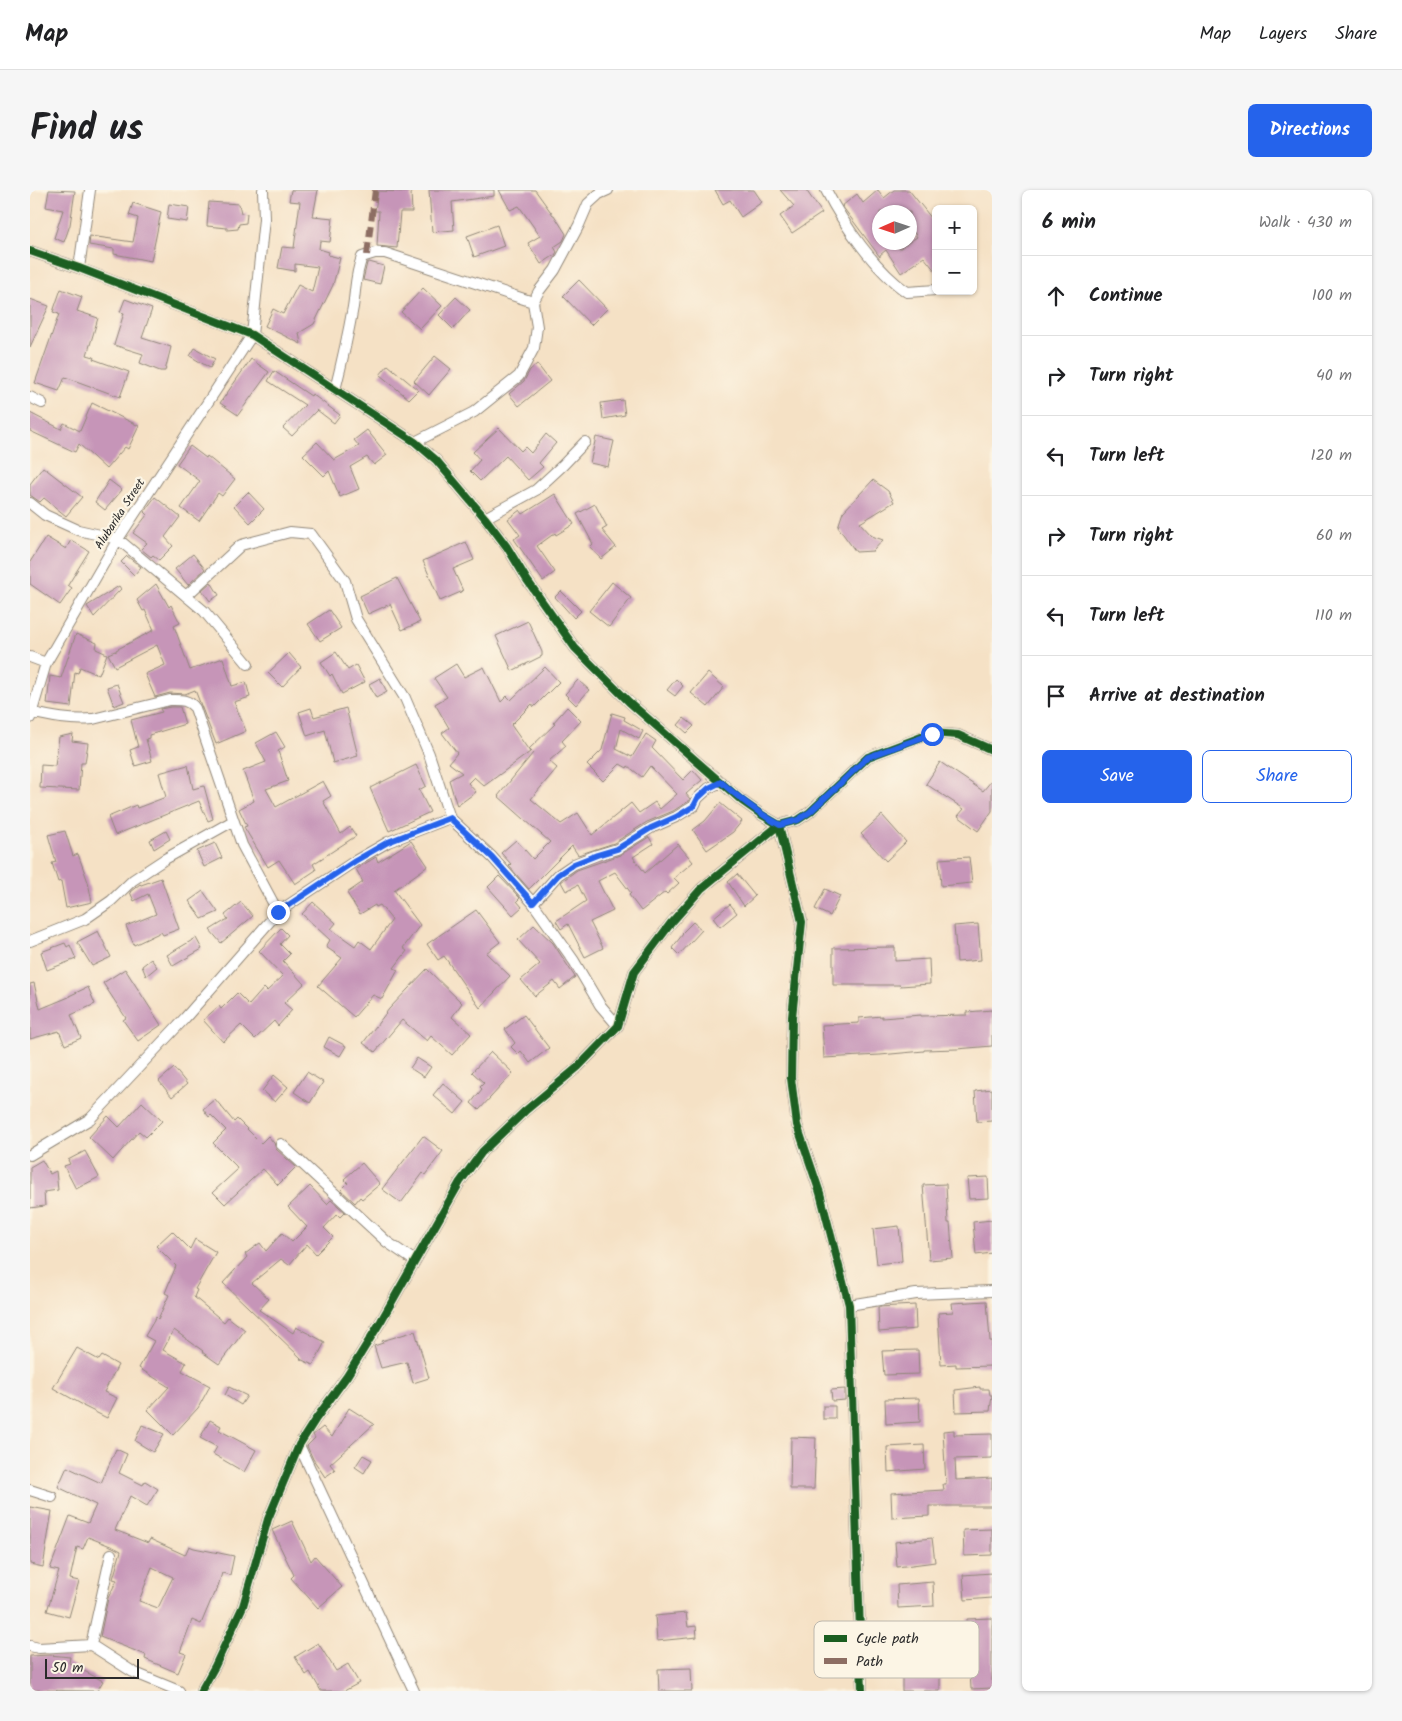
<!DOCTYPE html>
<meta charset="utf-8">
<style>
body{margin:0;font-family:Kalam,sans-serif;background:#f6f6f6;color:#202124}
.controls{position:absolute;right:15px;top:15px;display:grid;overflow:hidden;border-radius:8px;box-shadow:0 1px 4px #0004}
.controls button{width:45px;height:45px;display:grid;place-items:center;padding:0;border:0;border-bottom:1px solid #e0e0e0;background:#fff;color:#202124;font:25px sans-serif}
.compass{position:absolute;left:842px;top:15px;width:45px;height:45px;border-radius:50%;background:#fff;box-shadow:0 1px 4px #0004;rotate:267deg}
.scale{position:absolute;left:15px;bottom:12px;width:94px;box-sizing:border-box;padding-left:5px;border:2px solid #2b2b2b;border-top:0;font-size:14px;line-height:18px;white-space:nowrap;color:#2b2b2b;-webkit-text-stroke:4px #fcf5e5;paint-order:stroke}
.stop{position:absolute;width:15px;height:15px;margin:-11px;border:4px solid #2563eb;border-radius:50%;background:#fff}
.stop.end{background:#2563eb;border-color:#fff;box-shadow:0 1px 5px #0008}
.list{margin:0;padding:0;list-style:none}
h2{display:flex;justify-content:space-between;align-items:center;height:65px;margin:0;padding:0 20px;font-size:21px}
h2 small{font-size:16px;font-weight:400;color:#757577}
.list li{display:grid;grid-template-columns:32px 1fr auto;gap:15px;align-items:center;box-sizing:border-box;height:80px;padding:0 20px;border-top:1px solid #e0e0e0}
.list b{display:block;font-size:19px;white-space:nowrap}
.list em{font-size:16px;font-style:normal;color:#757577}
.actions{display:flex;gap:10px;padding:15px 20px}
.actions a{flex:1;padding:11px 0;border:1px solid #2563eb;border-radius:8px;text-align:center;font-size:18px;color:#2563eb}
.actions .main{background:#2563eb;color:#fff}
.icon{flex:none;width:28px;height:28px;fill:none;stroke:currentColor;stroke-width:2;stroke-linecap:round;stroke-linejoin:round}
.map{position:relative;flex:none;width:962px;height:1501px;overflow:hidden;border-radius:8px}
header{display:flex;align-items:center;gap:30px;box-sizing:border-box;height:70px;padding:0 25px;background:#fff;border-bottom:1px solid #e0e0e0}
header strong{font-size:24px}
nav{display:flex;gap:28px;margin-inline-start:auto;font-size:18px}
.intro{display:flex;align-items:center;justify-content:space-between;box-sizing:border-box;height:120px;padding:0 30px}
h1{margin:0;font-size:35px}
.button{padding:12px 22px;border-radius:8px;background:#2563eb;color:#fff;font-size:18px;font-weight:700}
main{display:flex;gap:30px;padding:0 30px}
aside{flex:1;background:#fff;border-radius:8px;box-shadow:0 1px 4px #0004}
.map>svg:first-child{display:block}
.building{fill:#c695b8;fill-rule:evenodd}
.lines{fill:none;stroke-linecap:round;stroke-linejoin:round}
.minor-casing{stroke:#908678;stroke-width:12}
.minor{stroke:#fff;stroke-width:10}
.quiet{stroke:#8d6e63;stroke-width:6;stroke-dasharray:12 6;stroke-linecap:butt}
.cycleway-casing{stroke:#fcf5e5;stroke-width:11}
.cycleway{stroke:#1b5e20;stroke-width:8}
.route{stroke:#2563eb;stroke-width:6}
.labels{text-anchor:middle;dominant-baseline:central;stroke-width:4.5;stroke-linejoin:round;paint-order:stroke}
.street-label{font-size:12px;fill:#2b2b2b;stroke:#fcf5e5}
.key{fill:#fcf5e5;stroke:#bdb8ad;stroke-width:1}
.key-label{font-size:14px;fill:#2b2b2b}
</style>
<header>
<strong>Map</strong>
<nav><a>Map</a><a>Layers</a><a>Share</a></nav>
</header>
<div class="intro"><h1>Find us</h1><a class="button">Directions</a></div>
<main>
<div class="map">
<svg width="962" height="1501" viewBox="0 0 962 1501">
<rect width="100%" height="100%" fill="#fcf5e5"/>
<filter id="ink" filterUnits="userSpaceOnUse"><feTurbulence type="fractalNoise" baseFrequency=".02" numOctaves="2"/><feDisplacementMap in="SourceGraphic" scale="10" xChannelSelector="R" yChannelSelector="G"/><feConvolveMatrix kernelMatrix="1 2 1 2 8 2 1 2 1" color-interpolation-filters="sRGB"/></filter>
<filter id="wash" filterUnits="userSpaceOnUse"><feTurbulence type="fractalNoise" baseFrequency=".0096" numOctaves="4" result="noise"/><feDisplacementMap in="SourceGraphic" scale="20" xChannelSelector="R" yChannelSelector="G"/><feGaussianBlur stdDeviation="1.12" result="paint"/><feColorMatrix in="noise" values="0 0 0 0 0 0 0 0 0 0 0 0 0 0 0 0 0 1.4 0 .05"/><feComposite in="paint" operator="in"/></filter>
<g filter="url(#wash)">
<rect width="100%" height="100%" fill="#f5e1c5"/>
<g id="blocks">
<path class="building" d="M19,0L45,1L40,35L34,52L24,48L33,20L16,17Z
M261,0H288L283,26L303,28L300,52L290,51L289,59L299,62L298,65L310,68L303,95L284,134L269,143L271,154L235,136L243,119L253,124L268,95L282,102L288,77L265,74V81L248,78L252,57L264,58L270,12L259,11Z
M399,0H464V6L422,12L424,40L402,42Z
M469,0H505L523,25H524L536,44L533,51L524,57L527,62L525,65L511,74L498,53L510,46L489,16L480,20Z
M685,0H724L732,12L711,27L700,10L693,14Z
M750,0H776L792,23L762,43L750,26L764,16Z
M848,0L854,8L864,0H879L906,34V82L894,67L871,83L856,60L850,65V67L812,16L827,4L833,13ZM850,22H880V36L887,47L869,59L865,54L867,52H850Z
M348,1L381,2L382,22H370L367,58L347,56L349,21H345Z
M179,12L209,14L211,23L217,24L216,33L209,34L208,39L197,40V38L177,36Z
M103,13L131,22L121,71L84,64V59L59,55L60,46L103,52L108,28L99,25Z
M139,14L159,17L157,32L137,29Z
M467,35L474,56L444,67L437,46Z
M339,72L354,76L350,94L333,90L337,73Z
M549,90L577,119L561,135L533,106Z
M393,98L412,116L390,139L371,122Z
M31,99L52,107L47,121L68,128L57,165L64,167L63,169L99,182L90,207L35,187L29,201L5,193L29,124L23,122Z
M426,107L440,120L423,139L409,125Z
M0,109L19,116L0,157Z
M95,109L122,119L112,148L141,157L135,181H130L110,173L113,164L84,155L94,123L90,122Z
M165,158L185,169L180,178L160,166Z
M405,166L421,179L399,205L384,191Z
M221,169L239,182L208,225L190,213Z
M507,174L520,191L489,216L479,204L494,191L500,180Z
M358,175L388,200L379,209L350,185Z
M244,181L281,206L282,204L310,225L304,233L287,220L262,246L253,238L275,215L238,191Z
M593,210L595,225L573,229L571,213Z
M62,213L109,236L98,259L95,257L76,279L49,254L45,262L0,241V223L31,239L34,233L50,241Z
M469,238L491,261L495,257L501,263L516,244L526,253L509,273L513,277L498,290L476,266L450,291L440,281L450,270L443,262Z
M337,240L357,265L344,275L337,267L320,277L329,299L310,307L299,281L294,286L273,265L287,252L304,270L329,256L324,250Z
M566,247L584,251L578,277L560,273Z
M160,256L176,268L177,266L205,289L192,306L188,303L169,331L151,318L170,291L147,274Z
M13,277L52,307L36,326L14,308L10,312L0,305V294Z
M79,290L92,300L75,320L65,312Z
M843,290L858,301L864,312L830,333L842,346L853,350L843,361L826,362L808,337L813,322Z
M218,302L234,319L220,333L204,316Z
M525,304L544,334L526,345L525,343L507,356L525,382L513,391L484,349L490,345L478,329L490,320L493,324Z
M125,307L150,327L135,347L143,356L129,370L123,365L121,367L111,359L117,353L103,343L117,325L114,322Z
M565,314L577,337L572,340L586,357L571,369L560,357L563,354L547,324Z
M16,347L36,359L41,350L59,361L38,395L42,398L30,415L0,394V372Z
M436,352L444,370L423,379L433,401L410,411L393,371Z
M163,364L175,379L158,395L145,379Z
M97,366L111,377L104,385L91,372Z
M367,388L390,432L372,440L360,414L338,424L330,406Z
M181,392L189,405L180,411L172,400Z
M582,392L601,408L579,437L559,421Z
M126,394L139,417L141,415L150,433L144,436L160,480L193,468L202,496L216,492L220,507L204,512L216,541L186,554L165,500L155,504L140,503L125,507L115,484L135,475L127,455L85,477L78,464L85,461L86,462V460L124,440L115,420L113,421L107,410Z
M89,396L91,399L64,427L57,416Z
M531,401L551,421L544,428L525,407Z
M299,420L311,438L290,451L278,434Z
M498,431L512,462V466L482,481L466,446Z
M46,444L67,453L66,459L77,464L69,485L50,477L48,483L45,482L41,517L17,514L20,486L31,488Z
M306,462L318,480L326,475L335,492L312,504L302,484L300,486L291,472Z
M259,463L271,477L252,497L238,483Z
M426,474L434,487L454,477L471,512L477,506L481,510L515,477L529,492L504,517L502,514L481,535L500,562L454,596L444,587L438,593L446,602L427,616L419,590L432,583L419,573L427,563L412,543L419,538L405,514L417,507L404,488Z
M678,483L694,497L678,517L661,503Z
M350,488L357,502L346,508L339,494Z
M646,489L653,496L645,506L637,500Z
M548,490L559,500L546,515L535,504Z
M87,494L94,512L84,516L77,497Z
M141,517H150L155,534L119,545V548L116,549L122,571L105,576L100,560L108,557L101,530L132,522L130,519Z
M537,517L551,531L532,551L536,556L519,571L527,578L501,609L531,634L548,623L562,645L601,613L609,623L625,612L630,619L647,604L620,576L612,587L598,576L597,578L590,574L573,591L557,575L572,560L582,523L595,527L594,530L613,541L609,549L591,539L586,559L602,567L616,544L626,551L622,558L653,590L663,580L672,590L656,604L660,609L659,611L643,621L617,632L584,653L548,665L542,656L499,699L479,676L481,674L471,663L486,650L503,669L520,652L468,606L503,563L499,559L525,534L523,533Z
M281,518L284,527L316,518L328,566L303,573L295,540L277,546L269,522Z
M654,528L664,536L657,543L648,535Z
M246,542L255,557L248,561L258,591L236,599L246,617L293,591L301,606L293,611L311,644L320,637L326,646L283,674L286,680L265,694L249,670L238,677L214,637L217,636L209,619L224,611L213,581L236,572L226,553Z
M43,544L42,551L58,553L55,573H51L49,600L10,598L11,575L25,576L29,547Z
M910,572L953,601L962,590V621L948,641L928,626L934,619L896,594Z
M158,575L163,599L174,596L183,629L178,631L169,611L85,645L78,627L106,615L107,618L136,607L129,583Z
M386,575L396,596L389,600L400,622L359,641L340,598Z
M690,613L712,631L703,642L677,660L663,640L675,631Z
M852,625L876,652L856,671L831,644Z
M35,641L43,666L48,664L58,692L62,712L36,718L31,691L28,692L22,673L26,672L18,645Z
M136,641L140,649L124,659L120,650Z
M619,647L623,654L603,667L615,683L648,654L663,672L644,688L649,693L637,704L635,702L611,721L599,705L601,703L585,682L568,691L583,721L560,732L573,758L555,767L538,734L531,739L526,731L556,711L548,695L536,701L531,692L547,680L590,665Z
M381,651L398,676L364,700L390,735L373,758L377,761L364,778L368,780L352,809L343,805L324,827L288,796L312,768L296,757L300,750L272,724L283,712L306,733L301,739L325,756L329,750L341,759L362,730L350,715L346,717L345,715L330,724L317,703L333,692L326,679L346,667L348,672Z
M185,653L192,668L174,677L167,661Z
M939,667L942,693L911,696L909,669Z
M707,684L725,706L714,716L698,692Z
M469,686L490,708L487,711L492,717L483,725L458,697Z
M131,688L149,739L133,745L131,742L104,755L96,736L126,724L118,704L104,711L100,702L110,694L111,695Z
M795,699L810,706L800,726L785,719Z
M173,701L188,722L172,729L159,711Z
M211,712L223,726L191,753L180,740L198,729L195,725Z
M700,714L707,723L690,737L683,728Z
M446,720L470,752L456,763L480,786L450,818L414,766L408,770L397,754Z
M663,732L672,740L649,765L642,758L653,744L652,743Z
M948,734L951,770L927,772L924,736Z
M504,735L523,753L545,787L530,799L524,791L505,806L491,790L510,774L488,750Z
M251,738L258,745L250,754L260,764L253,771L274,794L254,813L262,820L248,836L244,831L225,849L211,835L193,852L173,830L189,816L191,819L207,803L219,815L234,798L237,801L253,786L229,761Z
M68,741L81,767L62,776L47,752Z
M166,748L172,759L143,776L137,765Z
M35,753L37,757L40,755L46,769L17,780L11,762Z
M865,757V771L899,769L900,794L870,796V795H803V758Z
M121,769L127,777L116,786L112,776Z
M95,779L131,835L108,851L93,830L96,828L73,793Z
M397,779L432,813L422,827L441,844L422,865L401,846L397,851L372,830L345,862L333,853L359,819Z
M4,793L10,819L39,807V806L58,797L65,814L41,825L51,848L35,855L29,841L0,849V794Z
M962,820V856L927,859L894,860V861L850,865L794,868L792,835L829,833V828L852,826V828L891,825V826L937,825V822Z
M494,825L519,858L500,873L491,861L488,864L481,857L485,853L475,839Z
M299,847L316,856L310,866L294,857Z
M461,862L483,883L449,920L441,913L452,899L450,897L454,893L442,882Z
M387,868L401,877L394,887L380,878Z
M144,878L157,894L142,907L129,891Z
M277,882L293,892L280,913L264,902Z
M244,885L258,897L245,912L232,901Z
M413,893L435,912L425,924L403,905Z
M962,899V931L947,932L945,901Z
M185,909L204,932L207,929L231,953L238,946L244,953L246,959L266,977L248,995L233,979L195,1014L183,1002L207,980L206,976L183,953L196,940L181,925L179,927L173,919Z
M112,912L132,931L116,947L109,941L83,970L59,947L78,926L89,937Z
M393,946L413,961L395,985L393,983L371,1013L352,999Z
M55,961L69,987L46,999L34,976L40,974L38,970Z
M12,970L20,984L26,981L28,1000L14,1002L15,1016L0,1018V977Z
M332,973L350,994L332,1009L330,1007L325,1013L311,1000L318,993L314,989Z
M958,987L959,1008L939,1009L937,988Z
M916,994L918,1033H920L923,1068L899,1070L893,995Z
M280,996L297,1014L301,1010L315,1022L310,1027L307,1024L294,1038L303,1047L286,1064L277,1054L259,1075L251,1069L222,1093L239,1109L229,1120L263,1143L266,1137L295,1152L283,1175L270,1169L271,1168L193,1093L217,1067L215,1064L230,1053L236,1061L252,1043L262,1052L277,1037L258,1017Z
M962,1030V1063L946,1065L943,1032Z
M869,1036L872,1071L847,1074L843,1039Z
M142,1041L160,1059L165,1049L186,1062L165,1099L167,1100L164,1107L194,1132L198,1127L215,1140L189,1174L172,1162L173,1161L144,1140L133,1160L156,1173L152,1181L180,1196L168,1218L143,1245L118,1220L139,1197L109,1178L124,1151L115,1146L126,1127L128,1129L139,1105L135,1103L146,1076L126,1056Z
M957,1111L960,1151H962V1176L926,1177V1174L911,1175L908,1123L923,1122L922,1113Z
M885,1115L886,1139L849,1142L848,1117Z
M385,1141L399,1188L383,1193L377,1172L351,1178L344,1156L353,1153L352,1151Z
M47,1158L69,1170L72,1166L88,1175L74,1202L87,1208L77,1228L53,1216V1215L23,1198Z
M888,1160L889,1184L854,1185L852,1161Z
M199,1197L217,1206L211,1215L195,1205Z
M950,1197V1199H959L960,1205H962L960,1221L926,1222L925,1200Z
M815,1199V1210L802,1211L801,1200Z
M889,1208L890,1232L856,1234L855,1209Z
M793,1216H805V1229H793Z
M319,1218L344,1234L300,1274L305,1280L295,1287L283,1269L277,1256L285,1248L283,1245L293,1237L302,1247Z
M180,1230L191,1236L189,1240L226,1260L214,1282L183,1264L187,1257L170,1248Z
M112,1235L134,1244L123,1262L105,1251Z
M924,1240V1245L962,1244V1268L925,1269L926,1290L962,1288V1316H899V1326L862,1328L861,1303L914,1300L913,1294H916L913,1241Z
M761,1247L786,1248L784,1299H760Z
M894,1255L895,1279L858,1282L857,1257Z
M86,1259L97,1264L89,1283L113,1295L115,1291L128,1299L117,1316L100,1306L85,1340L118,1353L120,1349L155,1365L159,1356L164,1358L204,1366L200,1385L192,1383L186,1403H184L171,1434L162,1430L150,1462L156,1464L148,1483L115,1469L116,1465L70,1447L78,1408L87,1390L83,1389L91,1361L83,1357L58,1347L53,1359L47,1357L40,1389L49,1391L39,1427L17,1421L29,1381L20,1379L40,1326L58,1333L66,1315L28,1297L37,1277L71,1293ZM122,1377L143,1387L128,1418L109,1411Z
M333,1265L342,1270L334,1283L325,1277Z
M0,1317L22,1321L13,1377L0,1374Z
M262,1331L281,1371L285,1366L312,1397L288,1418L261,1388L264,1385L242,1340Z
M962,1339V1365L934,1366L933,1340Z
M902,1348L905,1372L867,1377L865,1352Z
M962,1383V1408L935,1410L933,1385Z
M903,1392L904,1416L868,1418L867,1395Z
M656,1423L658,1437L666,1436L667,1447L627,1451L625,1426Z
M962,1428V1498L941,1499L937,1429Z
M288,1453L306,1481L318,1474L329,1493L314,1501H291L280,1482L276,1485L265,1467Z
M20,1465L40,1467L39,1473L73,1491L67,1501L0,1500V1466Z
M661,1478L662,1501H629L628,1479Z
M910,1481V1501H872V1482Z"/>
</g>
</g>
<g filter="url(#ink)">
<use href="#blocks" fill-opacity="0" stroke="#908678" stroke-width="1"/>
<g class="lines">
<g class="minor-casing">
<path id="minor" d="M796,0C813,34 846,81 877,102L906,100
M0,61L49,78L222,145L385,252L406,270L455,328L477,357L497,390L545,458L599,512L712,611L732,625L749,635L772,732L762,827L761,888L767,935L790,1003L819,1115L832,1501
M49,78L60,0
M305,200C312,172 318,145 323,117C326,98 325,86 332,67L345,63H355L503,112
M0,207L12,213
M385,252L444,222L489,186L504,158L507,137L503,112L509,101L525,80L549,35L558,14L569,4L578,0
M0,313L15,325L48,340L88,349L174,421L218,474
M455,328L506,300L533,275L555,252
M156,406L211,355L260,342L281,344L315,391L326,429L375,508L399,564L420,628L462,667L503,713L544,771L570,815L588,836
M0,467L16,473
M0,522C21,527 41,531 63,529L140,510C150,510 158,509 165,518L212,655L248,722
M0,528L16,473L88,349L222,145L234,29L233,0
M503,713L528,685L544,674L567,665L587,659L621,638L646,627L664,616L668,608L679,598L691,592
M0,751L55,729L81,711L103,690L135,669L203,631
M251,954L357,1052L385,1071
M0,965L60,929L155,828L248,722L325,671L358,652L420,628
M819,1115L886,1104L962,1101
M269,1255L384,1501
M0,1300L22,1307
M61,1455L81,1364
M0,1456L9,1458L61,1455L103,1482L149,1501
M171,1501L185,1476L213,1416L238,1329L269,1255L285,1230L317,1186L351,1131L430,992L452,962L495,921L548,877L588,836L604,782L641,733L671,699L749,635L768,630L780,622L838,567L902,543L928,545L962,560"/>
</g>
<use href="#minor" class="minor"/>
<path class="quiet" d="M337,65L345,0"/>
<g class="cycleway-casing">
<path id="cycleway" d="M0,61L49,78L222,145L385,252L406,270L455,328L477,357L497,390L545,458L599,512L712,611L732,625L749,635L772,732L762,827L761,888L767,935L790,1003L819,1115L832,1501
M171,1501L185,1476L213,1416L238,1329L269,1255L285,1230L317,1186L351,1131L430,992L452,962L495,921L548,877L588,836L604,782L641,733L671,699L749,635L768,630L780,622L838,567L902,543L928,545L962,560"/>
</g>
<use href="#cycleway" class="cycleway"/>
</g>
</g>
<g class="lines" filter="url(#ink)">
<path class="route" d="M248,722L325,671L358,652L420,628L462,667L503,713L528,685L544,674L567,665L587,659L621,638L646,627L664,616L668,608L679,598L691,592C710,609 728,623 750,635L768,630L780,622L838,567L902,544"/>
</g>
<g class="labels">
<g class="street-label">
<text transform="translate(90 324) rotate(-57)">Alubarika Street</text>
</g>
</g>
<rect x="784" y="1431" width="165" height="57" rx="8" class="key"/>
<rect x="794" y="1445" width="23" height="7" fill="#1b5e20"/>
<rect x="794" y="1468" width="23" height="6" fill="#8d6e63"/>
<g class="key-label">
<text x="826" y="1453">Cycle path</text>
<text x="826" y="1476">Path</text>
</g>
</svg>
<div class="controls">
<button>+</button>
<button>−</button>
</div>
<svg class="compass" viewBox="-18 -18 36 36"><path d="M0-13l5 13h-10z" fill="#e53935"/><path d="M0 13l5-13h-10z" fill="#757577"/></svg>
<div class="scale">50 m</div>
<div class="stop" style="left:902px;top:544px"></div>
<div class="stop end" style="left:248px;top:722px"></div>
</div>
<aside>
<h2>6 min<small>Walk · 430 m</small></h2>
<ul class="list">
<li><svg class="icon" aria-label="ahead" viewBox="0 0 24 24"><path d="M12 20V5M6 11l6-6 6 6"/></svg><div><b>Continue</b></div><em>100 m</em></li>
<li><svg class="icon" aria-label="right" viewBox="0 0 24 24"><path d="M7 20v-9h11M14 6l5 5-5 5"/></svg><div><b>Turn right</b></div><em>40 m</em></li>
<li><svg class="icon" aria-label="left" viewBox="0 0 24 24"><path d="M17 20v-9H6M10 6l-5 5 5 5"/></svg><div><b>Turn left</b></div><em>120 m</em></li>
<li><svg class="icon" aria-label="right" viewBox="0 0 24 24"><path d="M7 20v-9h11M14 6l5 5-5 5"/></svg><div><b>Turn right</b></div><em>60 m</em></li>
<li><svg class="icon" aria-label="left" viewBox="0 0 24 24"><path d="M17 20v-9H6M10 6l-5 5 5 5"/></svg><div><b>Turn left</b></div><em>110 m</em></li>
<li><svg class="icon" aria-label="arrive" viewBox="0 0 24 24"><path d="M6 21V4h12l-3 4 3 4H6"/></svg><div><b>Arrive at destination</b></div></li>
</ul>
<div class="actions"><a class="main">Save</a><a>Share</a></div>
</aside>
</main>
